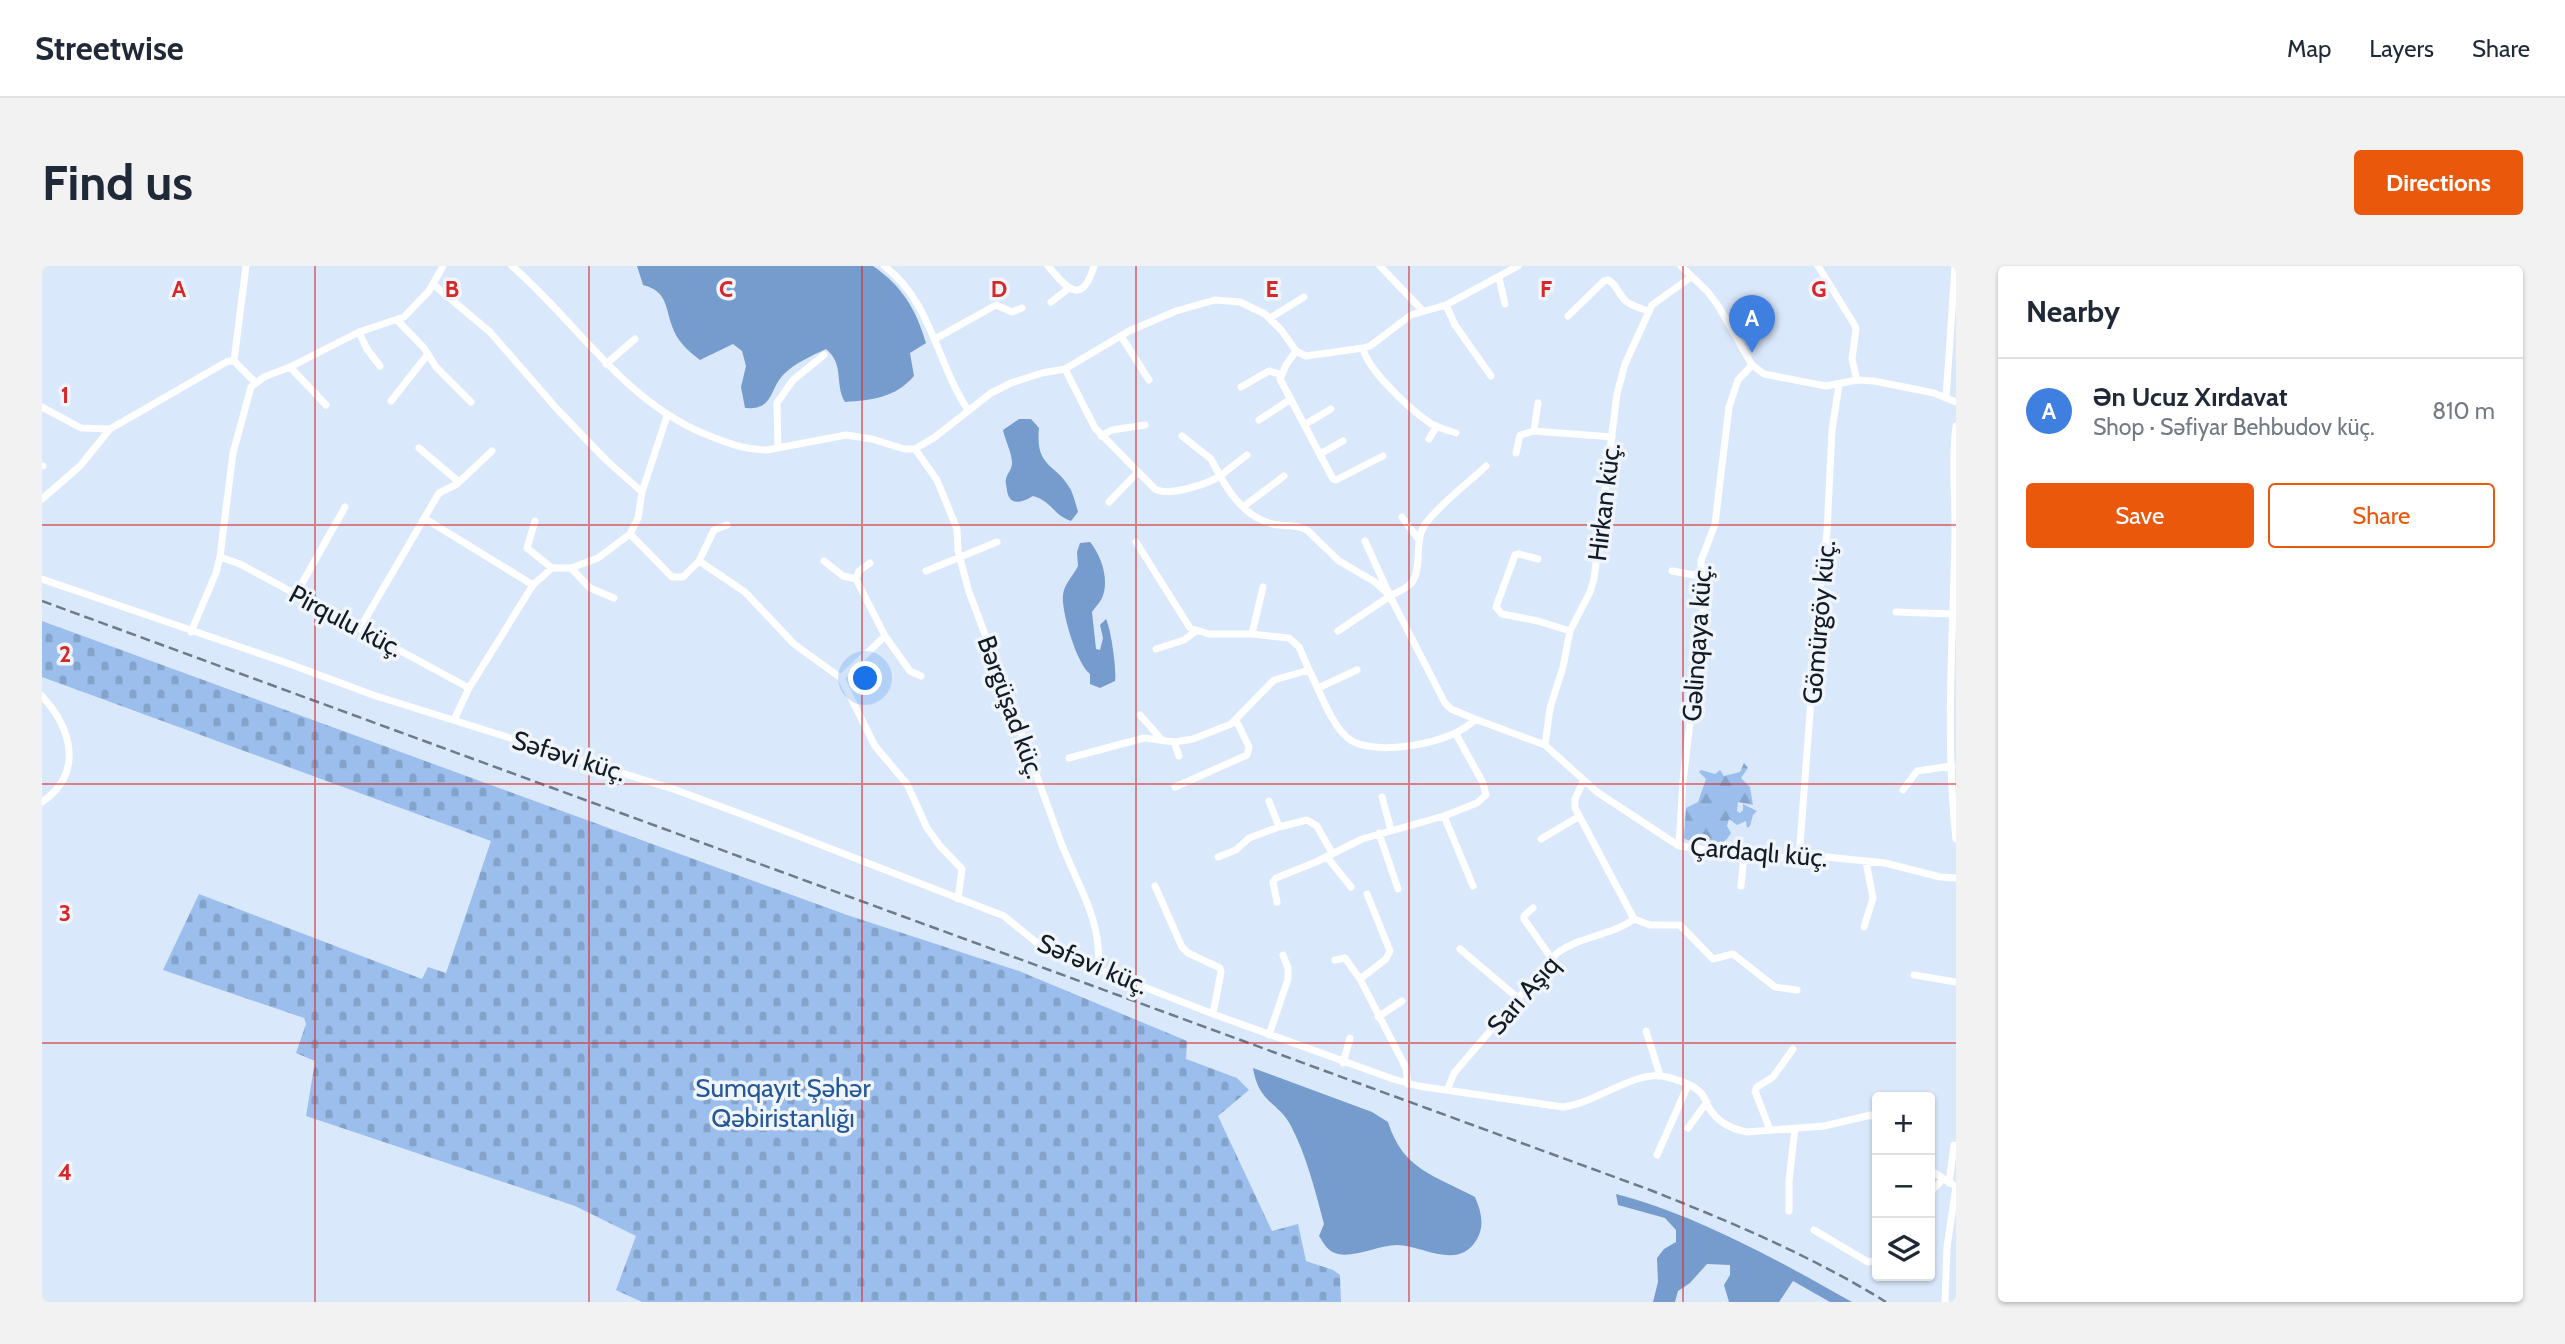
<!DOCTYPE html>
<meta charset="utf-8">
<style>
body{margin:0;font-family:Cabin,sans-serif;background:#f2f2f3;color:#1f2937}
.controls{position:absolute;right:21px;bottom:21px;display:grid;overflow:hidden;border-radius:7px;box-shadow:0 2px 5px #0004}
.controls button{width:63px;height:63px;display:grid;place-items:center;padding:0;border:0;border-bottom:2px solid #e0e1e3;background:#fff;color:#1f2937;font:35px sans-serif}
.you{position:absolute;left:824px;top:413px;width:24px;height:24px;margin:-18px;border:5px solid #fff;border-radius:50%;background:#1a73e8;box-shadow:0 0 0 10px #1a73e833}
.badge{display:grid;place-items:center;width:46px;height:46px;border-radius:50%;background:#ea580c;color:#fff;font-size:23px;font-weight:700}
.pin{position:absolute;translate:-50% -58px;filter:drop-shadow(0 2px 4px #0008)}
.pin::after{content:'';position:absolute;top:37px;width:24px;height:21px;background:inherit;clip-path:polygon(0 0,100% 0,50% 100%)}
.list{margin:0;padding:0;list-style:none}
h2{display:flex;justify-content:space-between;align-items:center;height:91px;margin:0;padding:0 28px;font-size:30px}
h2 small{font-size:23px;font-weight:400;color:#747a83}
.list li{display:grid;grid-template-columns:46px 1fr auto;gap:21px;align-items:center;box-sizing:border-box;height:105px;padding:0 28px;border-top:2px solid #e0e1e3}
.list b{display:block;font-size:26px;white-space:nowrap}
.list p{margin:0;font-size:23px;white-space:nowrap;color:#747a83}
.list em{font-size:23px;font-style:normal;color:#747a83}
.actions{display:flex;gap:14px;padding:21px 28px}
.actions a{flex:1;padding:16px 0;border:2px solid #ea580c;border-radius:7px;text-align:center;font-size:24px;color:#ea580c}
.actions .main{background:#ea580c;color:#fff}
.icon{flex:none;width:38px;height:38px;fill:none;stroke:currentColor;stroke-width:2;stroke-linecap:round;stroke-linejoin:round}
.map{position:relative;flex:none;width:1914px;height:1036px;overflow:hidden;border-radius:7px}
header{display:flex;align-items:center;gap:42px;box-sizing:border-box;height:98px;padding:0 35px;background:#fff;border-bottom:2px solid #e0e1e3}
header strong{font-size:33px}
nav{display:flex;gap:38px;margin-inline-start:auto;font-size:24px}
.intro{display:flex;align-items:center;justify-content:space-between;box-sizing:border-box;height:168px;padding:0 42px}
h1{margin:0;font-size:49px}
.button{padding:18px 32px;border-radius:7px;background:#ea580c;color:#fff;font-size:24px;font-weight:700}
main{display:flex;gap:42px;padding:0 42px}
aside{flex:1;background:#fff;border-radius:7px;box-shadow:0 2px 5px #0004}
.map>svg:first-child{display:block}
.forest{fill:url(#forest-firs)}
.cemetery{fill:url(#cemetery-stones)}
.water{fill:#769cce}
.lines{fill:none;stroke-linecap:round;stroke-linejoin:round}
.minor{stroke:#fff;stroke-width:7}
.rail{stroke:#6f7a89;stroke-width:2.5;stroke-dasharray:10 5;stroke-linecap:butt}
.grid{fill:none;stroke:#d62828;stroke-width:2;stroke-opacity:0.55}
.labels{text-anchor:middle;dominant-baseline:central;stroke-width:7;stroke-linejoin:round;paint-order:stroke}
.street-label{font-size:26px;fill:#121b26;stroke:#f0f4fb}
.park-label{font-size:26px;fill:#245795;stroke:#f0f4fb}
.grid-label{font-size:23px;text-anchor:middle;font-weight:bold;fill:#d62828;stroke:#f0f4fb;stroke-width:7;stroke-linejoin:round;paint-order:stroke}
</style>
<header>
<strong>Streetwise</strong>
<nav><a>Map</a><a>Layers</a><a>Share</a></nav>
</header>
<div class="intro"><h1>Find us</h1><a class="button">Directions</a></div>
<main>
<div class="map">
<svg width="1914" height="1036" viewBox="0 0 1914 1036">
<defs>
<pattern id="forest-firs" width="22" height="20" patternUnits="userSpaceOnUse" patternTransform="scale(1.75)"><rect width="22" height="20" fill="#9bbeec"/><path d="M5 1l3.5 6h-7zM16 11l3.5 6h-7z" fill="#84a3ca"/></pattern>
<pattern id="cemetery-stones" width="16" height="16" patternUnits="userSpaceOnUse" patternTransform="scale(1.75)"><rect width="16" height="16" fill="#9bbeec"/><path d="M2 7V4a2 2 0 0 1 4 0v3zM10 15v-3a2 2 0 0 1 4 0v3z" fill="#84a3ca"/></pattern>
</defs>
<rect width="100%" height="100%" fill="#dae8fb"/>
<path class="forest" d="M1702,497L1706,502L1699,512L1708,521L1711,539L1696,536L1695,545L1698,547L1701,544V538L1715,545L1711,549L1708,560L1705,562L1704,555L1695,559L1687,553L1685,560L1689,567L1685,573L1672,583C1664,574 1651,579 1642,572L1644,542L1656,536L1664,513L1657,506L1659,504L1673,508L1678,504L1682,510L1698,506Z"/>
<path class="cemetery" d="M0,355L805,649L977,705L1145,775L1144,793L1195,812L1207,824L1176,850L1230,965L1256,958L1264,995L1291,1004L1298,1009L1299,1036H600L574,1024L594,970L533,940L264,850L273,795L254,787L264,758L262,752L121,704L157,628L380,713L386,701L404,707L449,575L0,411Z"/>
<path class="water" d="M595,0H831C860,20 874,43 884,77L868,87L872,110C853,132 830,134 803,136C792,117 803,99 784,83C769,90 753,97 741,109C727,124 732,144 703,142L699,121L704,100L700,85L691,78L658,94C646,85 635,75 630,60C623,40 625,25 601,19Z
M977,153H989L997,162C993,203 1014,196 1029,224C1032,231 1034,239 1036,246L1029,255C1011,249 1011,236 991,230C981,236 968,241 965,225C965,221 963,217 964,213C965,207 970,204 970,197C970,187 963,174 961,164Z
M1048,276C1059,289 1068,314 1060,332C1058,337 1053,341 1050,346L1054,383L1058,384L1061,372L1058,359L1064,353C1069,363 1075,405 1073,415L1058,422L1048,418V408C1035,399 1019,345 1021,329C1022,318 1031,310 1036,300L1035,286L1038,277Z
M1211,802L1330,846L1346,856C1361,904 1392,909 1433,931C1439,945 1443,959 1435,973C1417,1005 1382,980 1355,979C1338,979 1311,992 1296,988C1285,985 1283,979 1277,970L1282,958C1273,924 1265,891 1249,860C1236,835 1217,838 1211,802Z
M1574,928C1653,948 1739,996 1810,1036H1788L1751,1015L1737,1036H1687L1682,1019L1688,1009V999L1665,998L1648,1017L1636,1025L1633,1036H1611L1616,1016L1615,992L1622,983L1634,976V964L1623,952L1576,939Z"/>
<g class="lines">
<path class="minor" d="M470,0C538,59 585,141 673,172C691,179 706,184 725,184L804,169L830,173L862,183H873L893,171L949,127L969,117L1000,107L1023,103L1087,65L1134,45L1173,34L1198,36L1223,48L1240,65L1254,85L1264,90L1321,82L1328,80L1369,49L1404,39L1476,0
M842,0C889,34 895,98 926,144
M1006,0C1025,22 1040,41 1052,0
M1338,0L1380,44
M1639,0L1665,25L1677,41L1710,99L1722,108L1784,120L1815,114L1832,115L1892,127L1914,136
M1776,0L1812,58L1814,63L1810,93L1815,114
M1457,12L1463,38
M392,19L448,66L515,143L564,194L600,226L596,252L588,268L556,292L529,302H510L491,319L427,422L412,454
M1009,36L1026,23
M1404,39L1413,59L1449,110
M1526,50L1562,15L1566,14C1576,19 1576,29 1585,36C1590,40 1599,42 1606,45
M1228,52L1262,31
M356,55L382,82L394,101L429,136
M317,66L325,83L338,100
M1079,70L1107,114
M893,73L954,39L970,46L980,42
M1321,82C1325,104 1369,144 1388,157C1396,162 1405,164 1414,167
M1254,85L1244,99L1238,113L1291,213L1294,214L1341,190
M192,95L204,0
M564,98L593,73
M248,101L284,139
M1023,103L1053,162L1113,223C1126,231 1166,218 1178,210C1191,233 1209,256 1237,259C1247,260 1256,259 1265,264L1297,295L1333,316L1348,330L1403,437L1409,443L1433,453L1503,479L1555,526L1637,580L1728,592L1785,591L1843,597L1898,611L1914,612
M1199,121L1227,105L1238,108
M1904,132L1913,0
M349,135L386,88
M0,141L39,162L68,163
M1217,154L1249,133
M1262,159L1289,143
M1914,160C1909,197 1914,235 1913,272C1911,372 1903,473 1914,573
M1492,165L1496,137
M1059,170L1070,164L1103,159
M1140,170L1169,193L1178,210L1205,189
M1387,173L1395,160
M377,182L417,216
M736,182L735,137L751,114L782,89
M873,183L895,214L915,263L916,285L927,326C958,407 987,489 1017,571C1033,616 1061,653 1056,702
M1474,187L1478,169L1492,165L1570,171
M1278,188L1301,175
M0,200H1
M600,226L625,150
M0,233L38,200L68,163L186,95H192L213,116
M1067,236L1096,206
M1201,241L1242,210
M1360,251L1377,274
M382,252L491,319
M493,255L485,282L510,302
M588,268L630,311H641L657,295L703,326L752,378L799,412L843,370L814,313L817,305L828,297
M1323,275L1348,330C1355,326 1367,322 1371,315C1381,297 1371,274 1384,257C1401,235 1424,219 1444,200
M1094,276L1148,362L1167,368H1210L1247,372L1257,381L1267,404
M178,291L198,298L427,422
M1496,293L1477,288L1473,289L1454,341L1460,348L1496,355L1528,365
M657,295L672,264L685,259
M782,295L801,310L814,313
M529,302L548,322L572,332
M884,305L955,276
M1630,305L1658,310
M0,313L245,397L331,429L634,524L707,551L962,650L1000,681L1171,748L1351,813L1376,820L1521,841C1551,838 1592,806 1618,810C1629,811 1650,818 1658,826C1662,830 1664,835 1666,840C1674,855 1689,863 1705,866L1782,860L1829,849L1835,853
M254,328L303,241
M1854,346L1911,348
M318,362L397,227L415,218L450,185
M1296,365L1348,330
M149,366L174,307L178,291L191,187L209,121L222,111L248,101L317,66L362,51L387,25L401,0
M1210,368L1221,321
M843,370L868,405L879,410
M1114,383L1142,374L1154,365
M799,412L833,480L865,518L885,562L898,580L920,603L916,633
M1276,422L1315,404
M0,430C30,463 42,507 0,536
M1098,449L1120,474
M1132,476L1137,490
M1503,479L1508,442L1521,401L1528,365L1548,326L1552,313L1575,128L1583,98L1610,39L1649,11
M1027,492L1102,472L1132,476L1151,473L1189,458L1232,414L1267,404C1277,423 1290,461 1307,473C1332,492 1414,477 1433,453
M1541,516L1533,533V542L1592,653
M1133,521L1205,489L1207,481L1194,454
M1861,524L1875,505L1910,500
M1340,531L1349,564
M1227,535L1237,561
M1402,550L1435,537L1444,529L1441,517L1414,468
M1337,567L1356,623
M1499,573L1536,551
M1637,580L1641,515L1661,348L1659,295L1673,258L1687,141L1696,114L1710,99
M1176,591L1194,584L1207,572L1237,561L1265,554L1275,560L1290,587
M1285,591L1309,621
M1757,592L1776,341L1785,266L1790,164L1797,119
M1113,620L1140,681L1146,687L1178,702L1179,706L1171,748
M1699,620L1702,588
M1235,636L1231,616L1234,612L1274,596L1320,573L1402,550L1431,620
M1491,642L1482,650V653L1510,693
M1822,661L1831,632L1824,596
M1418,683L1477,733
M1293,694L1303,692L1318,713L1364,802L1366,818
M1872,709L1914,716
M1318,713L1344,693L1348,685L1325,628
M1336,751L1360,735
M1604,765L1618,809
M1227,769L1246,713V702L1241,689
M1301,797L1308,772
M1406,822L1412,807L1515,687C1538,670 1569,670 1592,653L1608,659H1638L1671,693L1691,688L1733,721L1755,724
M1646,862L1665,836
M1728,864L1713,825L1715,821L1731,811L1751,783
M1615,889L1646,819
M1888,904L1910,918
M1907,917L1912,879
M1888,927L1900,914
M1747,945V915L1753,862
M1772,964L1826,996L1835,994
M1903,1036L1905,981L1914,920"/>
<path class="rail" d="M0,335L1608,924C1689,956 1770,990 1844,1036"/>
</g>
<path class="grid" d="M273,0V1036M547,0V1036M820,0V1036M1094,0V1036M1367,0V1036M1641,0V1036M0,259H1914M0,518H1914M0,777H1914"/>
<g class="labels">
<g class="street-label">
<text transform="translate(1562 236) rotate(-83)">Hirkan küç.</text>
<text transform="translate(304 355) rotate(28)">Pirqulu küç.</text>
<text transform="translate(1777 356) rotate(-85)">Gömürgöy küç.</text>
<text transform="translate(1655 377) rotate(-86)">Gəlinqaya küç.</text>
<text transform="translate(969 441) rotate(70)">Bərgüşad küç.</text>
<text transform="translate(527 490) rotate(17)">Səfəvi küç.</text>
<text transform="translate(1717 586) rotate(5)">Çardaqlı küç.</text>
<text transform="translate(1051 698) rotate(23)">Səfəvi küç.</text>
<text transform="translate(1481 729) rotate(-49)">Sarı Aşıq</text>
</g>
<g class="park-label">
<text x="741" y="822">Sumqayıt Şəhər<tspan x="741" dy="30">Qəbiristanlığı</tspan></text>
</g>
</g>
<g class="grid-label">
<text x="137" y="31">A</text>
<text x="410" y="31">B</text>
<text x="684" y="31">C</text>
<text x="957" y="31">D</text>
<text x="1230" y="31">E</text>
<text x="1504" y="31">F</text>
<text x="1777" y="31">G</text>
<text x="23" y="137">1</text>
<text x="23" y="396">2</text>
<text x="23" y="655">3</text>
<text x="23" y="914">4</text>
</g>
</svg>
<div class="controls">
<button>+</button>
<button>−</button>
<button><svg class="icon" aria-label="layers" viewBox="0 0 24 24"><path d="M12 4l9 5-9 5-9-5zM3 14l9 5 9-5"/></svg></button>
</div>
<div class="you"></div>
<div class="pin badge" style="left:1710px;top:87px;background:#3f7fe0">A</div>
</div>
<aside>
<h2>Nearby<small></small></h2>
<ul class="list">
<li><span class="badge" style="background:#3f7fe0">A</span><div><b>Ən Ucuz Xırdavat</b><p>Shop · Səfiyar Behbudov küç.</p></div><em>810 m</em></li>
</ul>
<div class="actions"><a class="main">Save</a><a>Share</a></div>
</aside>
</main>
